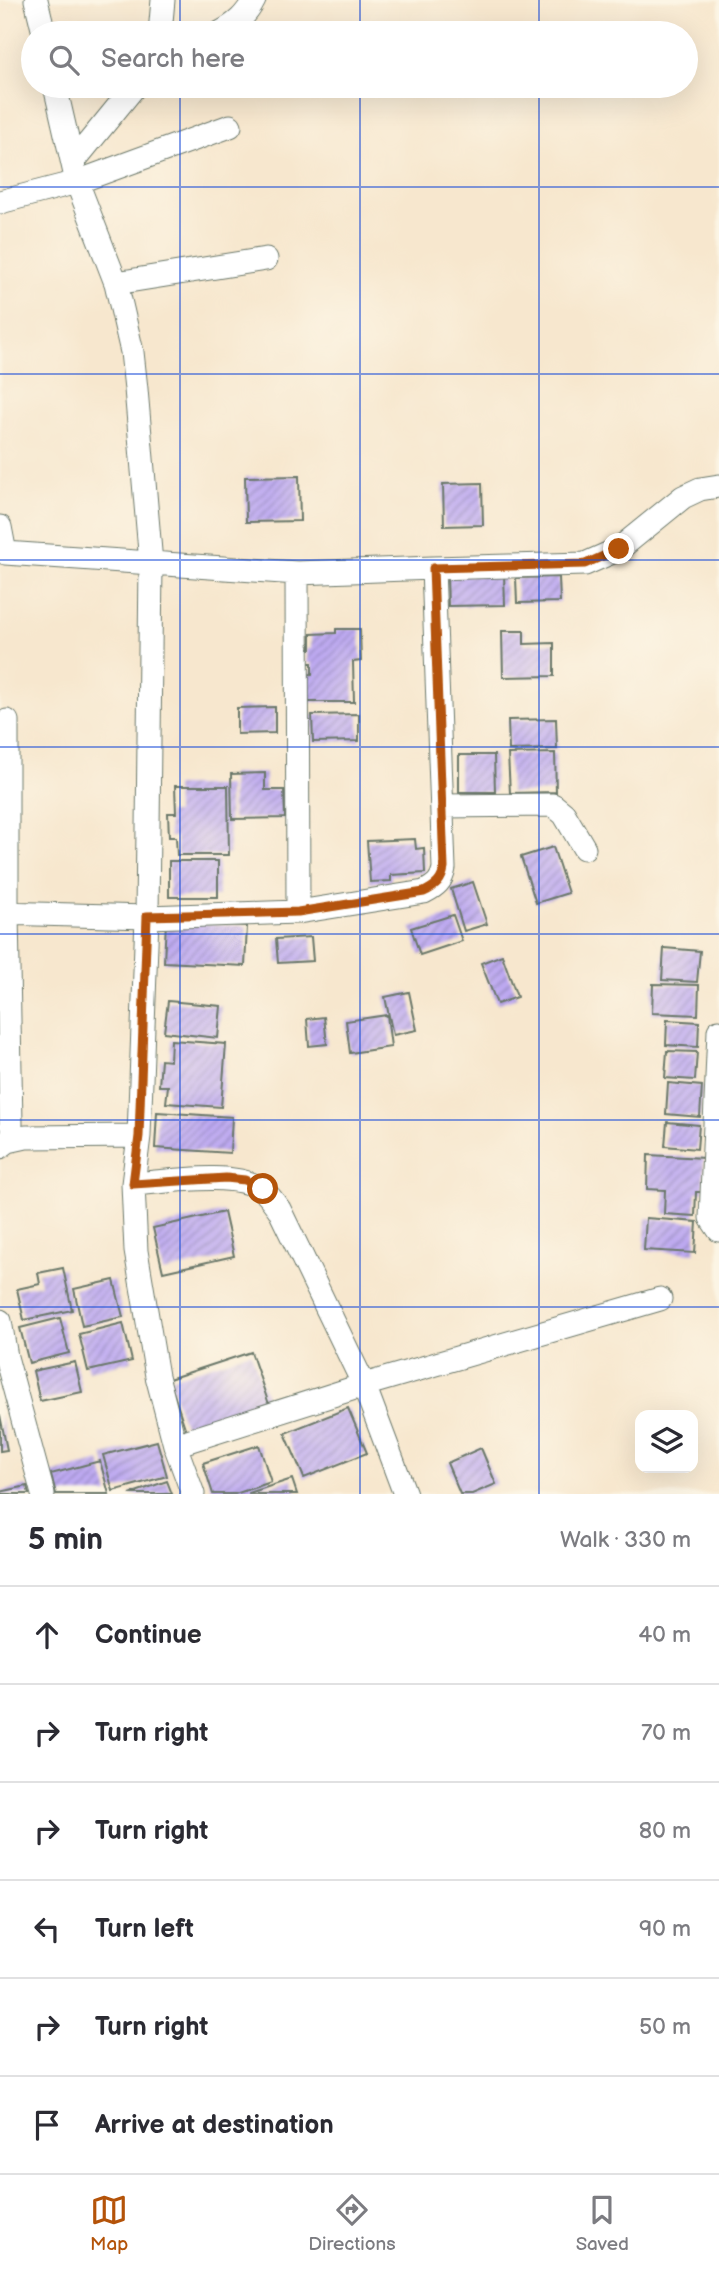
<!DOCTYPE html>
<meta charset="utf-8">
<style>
body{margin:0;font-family:"Balsamiq Sans",sans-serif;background:#f7f7f7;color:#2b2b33}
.controls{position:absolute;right:21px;bottom:21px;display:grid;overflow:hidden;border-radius:14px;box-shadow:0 7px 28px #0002}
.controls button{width:63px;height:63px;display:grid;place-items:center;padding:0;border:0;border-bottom:2px solid #e1e1e2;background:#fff;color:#2b2b33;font:35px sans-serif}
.stop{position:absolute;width:21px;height:21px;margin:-16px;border:5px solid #b45309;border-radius:50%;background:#fff}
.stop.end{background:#b45309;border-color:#fff;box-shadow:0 2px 7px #0008}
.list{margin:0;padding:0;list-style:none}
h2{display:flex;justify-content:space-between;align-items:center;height:91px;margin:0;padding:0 28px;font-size:30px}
h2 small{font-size:23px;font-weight:400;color:#7c7c81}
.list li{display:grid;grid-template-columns:46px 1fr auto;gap:21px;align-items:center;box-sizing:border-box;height:98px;padding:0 28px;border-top:2px solid #e1e1e2}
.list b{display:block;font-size:26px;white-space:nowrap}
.list em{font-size:23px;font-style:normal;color:#7c7c81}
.icon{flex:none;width:38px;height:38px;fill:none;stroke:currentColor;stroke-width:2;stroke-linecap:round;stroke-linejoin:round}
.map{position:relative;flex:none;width:719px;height:1494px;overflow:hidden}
.search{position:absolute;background:#fff;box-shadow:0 7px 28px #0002;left:21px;right:21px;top:21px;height:77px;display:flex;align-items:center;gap:18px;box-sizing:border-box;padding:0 24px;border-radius:38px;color:#7c7c81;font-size:26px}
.sheet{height:679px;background:#fff}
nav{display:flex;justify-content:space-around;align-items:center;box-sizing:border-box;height:98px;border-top:2px solid #e1e1e2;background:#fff;font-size:19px;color:#7c7c81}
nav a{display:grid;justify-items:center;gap:4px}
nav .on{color:#b45309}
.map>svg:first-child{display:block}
.building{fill:url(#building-hatch)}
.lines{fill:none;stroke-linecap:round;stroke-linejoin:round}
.minor-casing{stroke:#6b786a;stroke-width:25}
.minor{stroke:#fff;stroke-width:23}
.route{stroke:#b45309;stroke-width:9}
.grid{fill:none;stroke:#1d4ed8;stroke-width:2;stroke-opacity:0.55}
</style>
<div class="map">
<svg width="719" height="1494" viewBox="0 0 719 1494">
<defs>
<pattern id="building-hatch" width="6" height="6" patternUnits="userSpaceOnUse" patternTransform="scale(1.75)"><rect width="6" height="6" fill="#bda9f1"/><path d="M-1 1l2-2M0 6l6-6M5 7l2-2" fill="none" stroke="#998bc4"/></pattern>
</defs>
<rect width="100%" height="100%" fill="#fcf5e5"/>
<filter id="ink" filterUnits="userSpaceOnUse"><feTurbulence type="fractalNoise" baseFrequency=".0143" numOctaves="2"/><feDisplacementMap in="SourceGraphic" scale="14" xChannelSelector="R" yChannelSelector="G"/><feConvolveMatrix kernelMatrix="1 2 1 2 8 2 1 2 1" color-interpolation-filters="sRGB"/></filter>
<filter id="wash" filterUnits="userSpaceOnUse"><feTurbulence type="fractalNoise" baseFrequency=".00686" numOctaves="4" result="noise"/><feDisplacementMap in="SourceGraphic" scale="28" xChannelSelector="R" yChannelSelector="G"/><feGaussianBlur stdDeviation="1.57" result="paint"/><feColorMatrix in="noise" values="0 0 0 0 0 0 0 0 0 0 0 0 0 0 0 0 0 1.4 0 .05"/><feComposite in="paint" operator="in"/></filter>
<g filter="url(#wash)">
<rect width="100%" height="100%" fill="#f7e7ce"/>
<g id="blocks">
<path class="building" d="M299,476L300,521L246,522L245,477Z
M482,483L483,525L444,526L443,484Z
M504,574L505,605L448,606L447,576Z
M559,577L560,602L517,603L516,578Z
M336,629H360L361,661L353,662L354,702H306L305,675L312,674V663H307V649H311V634L336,633Z
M502,631H524V644L554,643V676L503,677Z
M275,707V733L237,734V708Z
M359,714V741L313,742L312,715Z
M556,719L557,749L509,750L508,720Z
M555,753L556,792L510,793L508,754Z
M459,755H494L495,792H459Z
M265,773V790H284L285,818L232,819L231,774Z
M175,786H228L229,855H177L176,837H169L168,813H176Z
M415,839L416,849L424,848L425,873L391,875V881L370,882L367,841Z
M553,847L568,893L536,903L521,857Z
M169,861H218V897H169Z
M473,882L487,924L464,931L451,889Z
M453,915L462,941L420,955L411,928Z
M166,922L247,926L245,966L164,962Z
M311,937L313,961L278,963L276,939Z
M664,948L700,951L697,982L662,980Z
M502,955L517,997L497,1004L481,963Z
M653,984L699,985L698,1015L652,1013Z
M409,992L417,1030L393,1035L385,997Z
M168,1001L221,1006L218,1038L164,1032Z
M387,1015L391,1047L350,1053L346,1021Z
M324,1017L327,1044L309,1046L307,1019Z
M667,1020L699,1022L698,1047L666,1045Z
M171,1040L226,1044L221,1107L166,1103L168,1086H159L161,1060L170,1061Z
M667,1051L697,1052L695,1080L665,1078Z
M668,1083L702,1086L700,1117L666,1114Z
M157,1112L232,1117L230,1153L155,1148Z
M667,1122L699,1125L697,1149L665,1146Z
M648,1155L704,1158L703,1192H696L695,1216L664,1214L665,1190L647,1189Z
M224,1212L234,1256L163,1272L153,1228Z
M646,1218L697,1222L695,1253L644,1250Z
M63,1268L72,1310L24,1320L17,1289L40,1284L38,1273Z
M114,1280L123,1317L82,1326L74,1289Z
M60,1318L69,1353L29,1363L20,1328Z
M123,1323L132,1361L88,1371L79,1334Z
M251,1352L271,1410L188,1437L169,1379Z
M75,1362L82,1392L40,1401L33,1371Z
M348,1408L367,1453L304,1478L285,1433Z
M0,1415L7,1450L0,1451Z
M157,1441L167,1476L113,1491L103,1455Z
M259,1445L271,1482L235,1494H213L203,1463Z
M481,1448L496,1484L472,1494H460L447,1463Z
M100,1461L109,1494H56L51,1474Z
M292,1479L297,1494H249V1493Z
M167,1481L172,1494H130Z
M27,1486L29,1494H0V1492Z"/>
</g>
</g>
<g filter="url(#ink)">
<use href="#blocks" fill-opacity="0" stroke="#6b786a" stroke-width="2"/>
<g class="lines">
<g class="minor-casing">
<path id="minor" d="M36,0L44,33
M160,33L163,0
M220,33C236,24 246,16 254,0
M55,86L77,182L116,283L132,352L136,389L151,563L147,917L139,1136L133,1184L136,1251L157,1376L175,1445L193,1494
M73,162L135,86
M0,202L77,182L230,126
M116,283L266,259
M0,527L5,553L297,573L433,568L444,868C442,881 436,886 424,892L298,912L147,917L0,913
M433,568L585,564L619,549L683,497L700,489L719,486
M297,573L298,912
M7,721V914L11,1124
M442,806L553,805L564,814L584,848
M719,1031L711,1218L719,1230
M0,1147L8,1141L26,1137L139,1136
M133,1184C166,1182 234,1170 261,1189C268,1193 274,1203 279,1209L364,1385L405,1494
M0,1321L6,1357L43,1494
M175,1445L364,1385L660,1299"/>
</g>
<use href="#minor" class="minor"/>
</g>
</g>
<g class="lines" filter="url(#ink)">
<path class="route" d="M263,1189L245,1180L226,1178L133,1184L139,1136L147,916L298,912L424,892C436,886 442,881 444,868L433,568L585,564L619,549"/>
</g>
<path class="grid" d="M180,0V33M360,0V33M539,0V33M180,86V1494M360,86V1494M539,86V1494M0,187H719M0,374H719M0,560H719M0,747H719M0,934H719M0,1120H719M0,1307H719"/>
</svg>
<div class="controls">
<button><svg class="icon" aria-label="layers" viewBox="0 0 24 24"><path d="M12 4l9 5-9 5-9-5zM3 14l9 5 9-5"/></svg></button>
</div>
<div class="stop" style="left:263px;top:1189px"></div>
<div class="stop end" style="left:619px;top:549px"></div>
<div class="search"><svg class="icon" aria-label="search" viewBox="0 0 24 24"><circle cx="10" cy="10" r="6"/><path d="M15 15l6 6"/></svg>Search here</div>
</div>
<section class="sheet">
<h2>5 min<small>Walk · 330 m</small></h2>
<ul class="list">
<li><svg class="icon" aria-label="ahead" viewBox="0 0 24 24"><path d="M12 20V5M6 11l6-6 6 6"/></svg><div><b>Continue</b></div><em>40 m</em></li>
<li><svg class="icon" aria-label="right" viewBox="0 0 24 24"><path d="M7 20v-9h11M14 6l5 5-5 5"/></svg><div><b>Turn right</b></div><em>70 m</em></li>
<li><svg class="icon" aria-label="right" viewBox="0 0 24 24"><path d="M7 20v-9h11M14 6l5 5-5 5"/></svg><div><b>Turn right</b></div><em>80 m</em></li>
<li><svg class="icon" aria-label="left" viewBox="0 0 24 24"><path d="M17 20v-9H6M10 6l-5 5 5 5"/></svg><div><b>Turn left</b></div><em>90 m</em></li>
<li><svg class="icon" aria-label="right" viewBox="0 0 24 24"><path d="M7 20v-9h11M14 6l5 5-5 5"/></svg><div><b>Turn right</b></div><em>50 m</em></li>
<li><svg class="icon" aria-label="arrive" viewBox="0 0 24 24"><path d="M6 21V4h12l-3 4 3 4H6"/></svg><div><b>Arrive at destination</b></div></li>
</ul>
</section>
<nav>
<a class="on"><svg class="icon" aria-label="map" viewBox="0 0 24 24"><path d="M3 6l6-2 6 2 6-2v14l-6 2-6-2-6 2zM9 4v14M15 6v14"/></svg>Map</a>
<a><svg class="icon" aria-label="directions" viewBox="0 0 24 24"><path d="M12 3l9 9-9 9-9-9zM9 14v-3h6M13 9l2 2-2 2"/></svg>Directions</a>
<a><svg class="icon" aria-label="saved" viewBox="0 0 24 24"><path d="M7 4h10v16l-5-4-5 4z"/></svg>Saved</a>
</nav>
